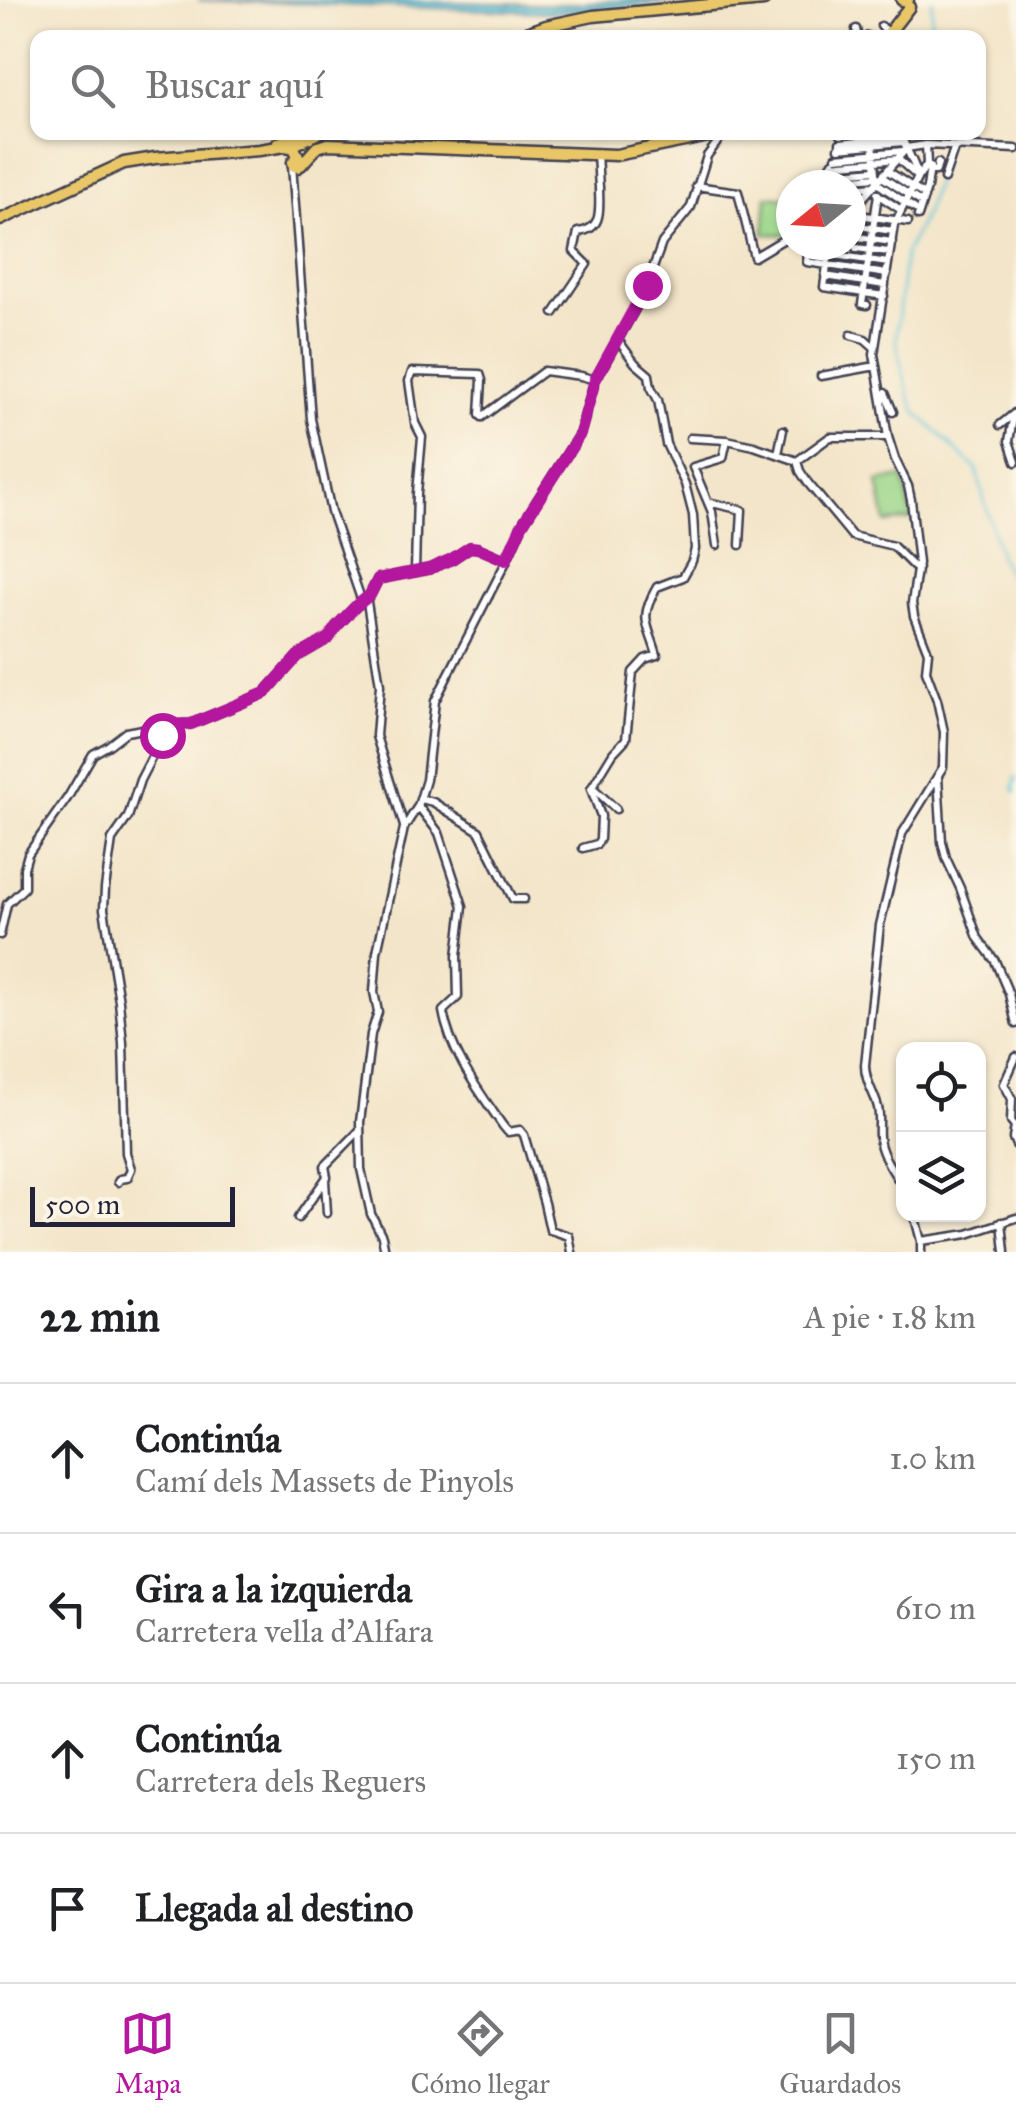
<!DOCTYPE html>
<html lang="es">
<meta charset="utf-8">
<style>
body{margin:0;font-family:"IM FELL Great Primer",serif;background:#f2f2f2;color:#202124}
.controls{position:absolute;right:30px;bottom:30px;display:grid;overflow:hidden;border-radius:20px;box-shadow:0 2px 8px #0004}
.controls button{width:90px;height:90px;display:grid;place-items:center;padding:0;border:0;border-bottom:2px solid #e0e0e0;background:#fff;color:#202124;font:50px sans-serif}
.compass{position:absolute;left:776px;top:170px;width:90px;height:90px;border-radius:50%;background:#fff;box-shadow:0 2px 8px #0004;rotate:252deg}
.scale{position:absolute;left:30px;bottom:25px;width:205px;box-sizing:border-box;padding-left:10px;border:5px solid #22223b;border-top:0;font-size:28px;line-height:35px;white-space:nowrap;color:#22223b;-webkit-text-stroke:8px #fcf5e5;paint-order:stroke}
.stop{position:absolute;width:30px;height:30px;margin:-22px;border:8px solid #b5179e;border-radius:50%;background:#fff}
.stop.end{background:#b5179e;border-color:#fff;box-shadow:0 2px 10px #0008}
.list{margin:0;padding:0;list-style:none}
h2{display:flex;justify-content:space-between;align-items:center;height:130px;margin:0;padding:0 40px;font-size:42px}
h2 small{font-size:32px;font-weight:400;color:#757577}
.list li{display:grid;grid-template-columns:65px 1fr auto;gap:30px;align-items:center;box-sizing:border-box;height:150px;padding:0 40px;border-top:2px solid #e0e0e0}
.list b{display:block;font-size:38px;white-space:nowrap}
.list p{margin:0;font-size:32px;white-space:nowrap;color:#757577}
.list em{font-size:32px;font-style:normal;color:#757577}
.icon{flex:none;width:55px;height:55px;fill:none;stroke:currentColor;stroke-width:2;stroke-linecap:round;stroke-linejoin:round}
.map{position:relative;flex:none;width:1016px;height:1252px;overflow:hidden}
.search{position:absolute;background:#fff;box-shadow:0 2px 8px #0004;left:30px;right:30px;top:30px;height:110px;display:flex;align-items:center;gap:25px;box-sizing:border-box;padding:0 35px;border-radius:20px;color:#757577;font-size:38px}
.sheet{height:730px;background:#fff}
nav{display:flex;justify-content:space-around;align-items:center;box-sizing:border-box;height:140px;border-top:2px solid #e0e0e0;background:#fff;font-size:28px;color:#757577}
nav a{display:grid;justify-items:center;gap:5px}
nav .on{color:#b5179e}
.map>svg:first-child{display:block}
.green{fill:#9dd78b;stroke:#607c63;stroke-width:2.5}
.water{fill:#5dc4da;stroke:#40738a;stroke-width:2.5}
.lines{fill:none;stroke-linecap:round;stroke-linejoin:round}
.stream{stroke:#5dc4da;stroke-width:2.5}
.minor-casing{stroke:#413f50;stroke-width:11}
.major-casing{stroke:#413f50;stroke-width:15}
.minor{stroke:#fff;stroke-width:6}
.major{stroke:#e9c769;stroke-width:10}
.route{stroke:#b5179e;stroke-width:12}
</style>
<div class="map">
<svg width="1016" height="1252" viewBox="0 0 1016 1252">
<rect width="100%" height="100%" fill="#fcf5e5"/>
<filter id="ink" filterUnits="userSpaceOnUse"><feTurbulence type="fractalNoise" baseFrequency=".01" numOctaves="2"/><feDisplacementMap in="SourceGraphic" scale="20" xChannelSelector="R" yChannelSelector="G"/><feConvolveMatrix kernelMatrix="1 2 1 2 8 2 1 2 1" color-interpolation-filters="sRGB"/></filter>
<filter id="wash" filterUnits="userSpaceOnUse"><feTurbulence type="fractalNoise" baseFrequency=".0048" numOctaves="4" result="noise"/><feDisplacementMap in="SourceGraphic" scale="40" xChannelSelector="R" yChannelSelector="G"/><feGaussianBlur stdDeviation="2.25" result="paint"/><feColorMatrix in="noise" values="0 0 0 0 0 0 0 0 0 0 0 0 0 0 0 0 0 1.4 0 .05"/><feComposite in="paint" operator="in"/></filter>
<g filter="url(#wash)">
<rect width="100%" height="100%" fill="#f3e5c9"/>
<path class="green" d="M767,196L788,198L786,235L764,234Z
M903,477L912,519L886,523L878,482Z"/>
<path class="water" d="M198,0H363L555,5L634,0H703L551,12Z"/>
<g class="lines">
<path class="stream" d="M931,38L932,0
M940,165L943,132
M938,173L926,212L905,254L896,338L899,355L909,396L916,412L976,469L1000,558L1016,587
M1016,777L1014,788L1016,792"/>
</g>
</g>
<g filter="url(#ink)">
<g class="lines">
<g class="minor-casing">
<path id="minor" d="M881,26L893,38
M856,29L858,38
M868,36V38
M872,132L877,183L915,209
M901,132C904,149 915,161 918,177L894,225L874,354L888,437L895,459L908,486L911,500L918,563L912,603L914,616L928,652L926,671L937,700L944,732L943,767L902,834L880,925L865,1065C865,1080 872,1089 877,1104C881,1115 878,1125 879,1137C880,1155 895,1173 904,1189
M841,135L864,132
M840,143L915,135
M839,148L903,142
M906,148L926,145L1016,149
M836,157L903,151
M292,165L311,419L331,512L362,602
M831,165L898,159L917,176
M888,171L921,193
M929,171H936L938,163
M920,175L927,164L926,145
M882,177L919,201
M944,179L955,146
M842,180V173L875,170
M821,182L876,177
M820,185L833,162
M696,186L738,192L754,257L791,235
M851,188L874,186
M877,194L901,210
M852,198V213
M852,214L908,222
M918,216L927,188L930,167
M852,225L893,231
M851,236L856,206L906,149
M851,236L892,242
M809,245L807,262L887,274
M830,245L824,287L884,296
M838,245L844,246
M856,248L889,252
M808,251L888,263
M825,276L885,285
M867,305L862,304L878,194
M554,313L587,264L574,251L578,232C604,229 599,208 599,187C598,176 598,166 597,155
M851,335L865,339L874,347
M821,376L876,366
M885,393L893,412
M1013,419L1009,441L1016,462
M1000,425L1016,412
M690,438L727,440L754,446L797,461L830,437H888
M778,454L783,430
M797,461L800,471L808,483L852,536L893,546L914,567L918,568
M708,502L742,510L740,545
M717,545L712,512L693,467L723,458L727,440
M415,572L417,493L422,437L415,423L409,381L412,372L480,374L482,380L480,415L482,417L544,371L581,376L595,380
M364,600L367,602L380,685L376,736L404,826
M938,777L942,842L946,858L960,888L978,938L995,961L1009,994L1016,1024
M592,787L616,809
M421,799L433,802L479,831L513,899H524
M418,806L439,833L463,906L457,956L458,997L443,1011C450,1053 479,1091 503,1126L508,1132L520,1130L524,1135L544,1203L550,1230L569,1236L572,1252
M583,848L597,844L600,839L601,816L591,789L613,753L626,739L633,672L645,659L657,655C648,623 638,620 657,587L683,577L692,561L695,549L693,515L685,484L666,444L658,400L651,387L649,375L635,363L618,340
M0,935L7,904L24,888V868L28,854L68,797L93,754L109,745L126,732L164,725L191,724L265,693L298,656L329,638L336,627L356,606L369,597L378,579L429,569L452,559L470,547L478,548L506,560
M1016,1057L1004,1084L1012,1099L1011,1121L1015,1126L1013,1138L1016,1145
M325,1180L327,1213
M118,1182L120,1179L127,1178L131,1169L126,1153L123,1043L119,1001L104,909L105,888L112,840L128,817L140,780L168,726
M914,1214L921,1241V1252
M298,1218L327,1177L325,1166L359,1131
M1002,1222L1005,1252
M921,1241L968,1234L1016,1218
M385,1252L382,1236L371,1214L361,1169L360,1122L371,1034L378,1012L374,992L377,952L404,828L418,806L426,780L435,701L505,564L522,525L580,433L595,380L644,293L662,243L691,207L707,156L725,132"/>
</g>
<g class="major-casing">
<path id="major" d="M902,0H908
M512,38L546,26L593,16L764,0
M885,38L909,7
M278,143L311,132
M297,158L302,162L298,167L294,166L293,162Z
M299,158L294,148L296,144L320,132
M301,165L317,147L328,144L616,155L709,136L718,132
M0,220L124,163L155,158L259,150L285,146L291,147"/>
</g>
<use href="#minor" class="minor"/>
<use href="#major" class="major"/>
</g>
</g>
<g class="lines" filter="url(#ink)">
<path class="route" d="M162,735L168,725L191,724L265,693L298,656L329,638L336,627L356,606L370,595L378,579L429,569L452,559L470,547L478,548L506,560L522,525L580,434L595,380L647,285"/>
</g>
</svg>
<div class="controls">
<button><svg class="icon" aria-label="locate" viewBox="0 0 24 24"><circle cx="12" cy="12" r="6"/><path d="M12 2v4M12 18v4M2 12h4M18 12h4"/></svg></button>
<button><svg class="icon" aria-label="layers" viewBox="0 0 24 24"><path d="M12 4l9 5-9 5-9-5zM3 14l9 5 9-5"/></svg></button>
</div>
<svg class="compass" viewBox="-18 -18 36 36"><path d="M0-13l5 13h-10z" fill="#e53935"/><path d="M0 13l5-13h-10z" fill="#757577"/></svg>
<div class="scale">500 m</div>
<div class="stop" style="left:162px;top:735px"></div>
<div class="stop end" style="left:647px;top:285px"></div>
<div class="search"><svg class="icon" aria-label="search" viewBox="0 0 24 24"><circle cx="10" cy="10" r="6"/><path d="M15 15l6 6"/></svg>Buscar aquí</div>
</div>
<section class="sheet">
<h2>22 min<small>A pie · 1.8 km</small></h2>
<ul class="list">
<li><svg class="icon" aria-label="ahead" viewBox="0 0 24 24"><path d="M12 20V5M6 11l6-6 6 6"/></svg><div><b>Continúa</b><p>Camí dels Massets de Pinyols</p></div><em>1.0 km</em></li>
<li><svg class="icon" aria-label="left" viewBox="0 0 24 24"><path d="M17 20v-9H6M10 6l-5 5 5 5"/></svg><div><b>Gira a la izquierda</b><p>Carretera vella d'Alfara</p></div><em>610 m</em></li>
<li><svg class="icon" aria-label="ahead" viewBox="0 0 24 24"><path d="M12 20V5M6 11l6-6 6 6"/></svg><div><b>Continúa</b><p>Carretera dels Reguers</p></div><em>150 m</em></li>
<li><svg class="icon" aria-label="arrive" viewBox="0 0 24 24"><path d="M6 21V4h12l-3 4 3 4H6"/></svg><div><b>Llegada al destino</b></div></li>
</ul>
</section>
<nav>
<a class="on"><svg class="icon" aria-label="map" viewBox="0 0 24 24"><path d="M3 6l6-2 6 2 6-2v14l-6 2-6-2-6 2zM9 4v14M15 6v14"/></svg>Mapa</a>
<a><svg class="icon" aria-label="directions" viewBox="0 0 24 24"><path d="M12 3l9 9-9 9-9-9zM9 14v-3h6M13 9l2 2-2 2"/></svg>Cómo llegar</a>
<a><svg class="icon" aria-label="saved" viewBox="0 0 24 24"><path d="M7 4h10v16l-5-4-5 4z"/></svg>Guardados</a>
</nav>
